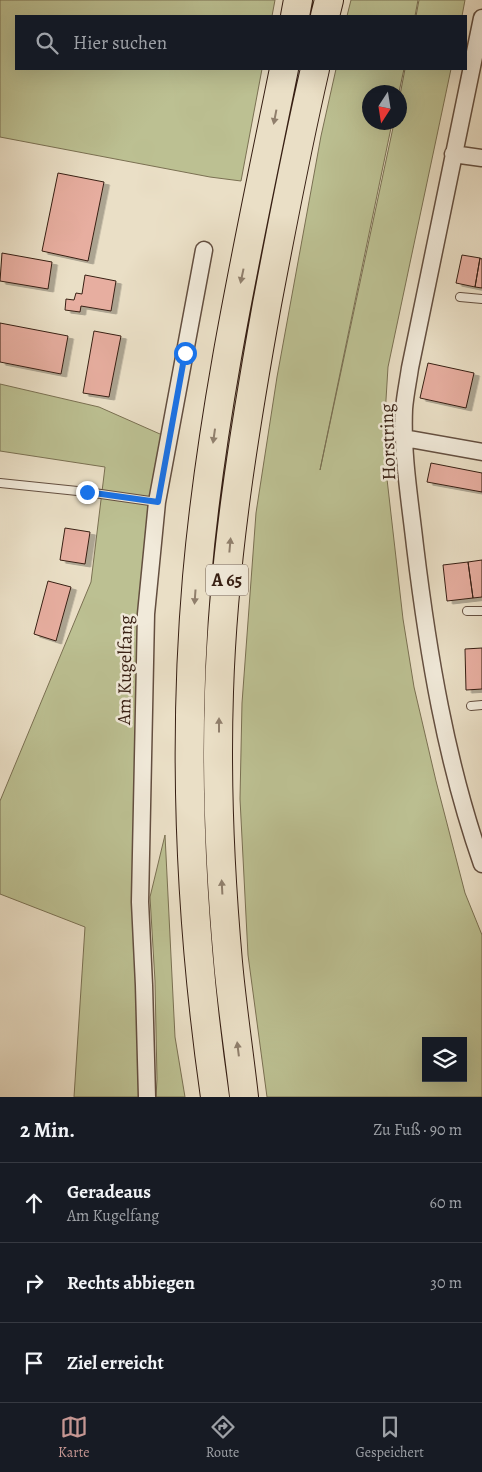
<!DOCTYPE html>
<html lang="de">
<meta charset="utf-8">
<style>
body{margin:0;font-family:Alegreya,serif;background:#20242c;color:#f1f3f6}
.controls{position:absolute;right:15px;bottom:15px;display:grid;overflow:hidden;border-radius:0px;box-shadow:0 5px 20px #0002}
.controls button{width:45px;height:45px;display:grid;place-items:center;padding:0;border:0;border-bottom:1px solid #363941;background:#171b24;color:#f1f3f6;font:25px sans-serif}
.compass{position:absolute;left:362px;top:85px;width:45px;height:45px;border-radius:50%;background:#171b24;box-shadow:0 5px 20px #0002;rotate:192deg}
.stop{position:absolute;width:15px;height:15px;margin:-11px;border:4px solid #1a73e8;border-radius:50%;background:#fff}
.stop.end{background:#1a73e8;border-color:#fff;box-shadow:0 1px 5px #0008}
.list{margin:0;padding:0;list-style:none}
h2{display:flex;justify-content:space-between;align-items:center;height:65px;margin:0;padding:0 20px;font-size:21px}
h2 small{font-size:16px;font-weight:400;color:#9ea1a6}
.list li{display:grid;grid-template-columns:32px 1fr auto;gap:15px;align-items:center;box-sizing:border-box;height:80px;padding:0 20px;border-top:1px solid #363941}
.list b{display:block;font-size:19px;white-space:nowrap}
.list p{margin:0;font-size:16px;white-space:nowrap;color:#9ea1a6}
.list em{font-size:16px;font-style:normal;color:#9ea1a6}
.icon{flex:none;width:28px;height:28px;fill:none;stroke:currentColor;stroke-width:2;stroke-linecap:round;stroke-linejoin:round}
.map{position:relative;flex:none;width:482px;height:1097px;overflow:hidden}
.search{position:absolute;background:#171b24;box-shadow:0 5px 20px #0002;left:15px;right:15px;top:15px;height:55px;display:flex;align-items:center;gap:12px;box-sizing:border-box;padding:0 18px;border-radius:0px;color:#9ea1a6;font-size:19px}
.sheet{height:305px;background:#171b24}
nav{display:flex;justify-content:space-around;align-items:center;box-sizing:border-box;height:70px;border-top:1px solid #363941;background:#171b24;font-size:14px;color:#9ea1a6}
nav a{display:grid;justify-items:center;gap:2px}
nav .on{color:#c59692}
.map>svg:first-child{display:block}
.green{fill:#bcc092;stroke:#7a7052;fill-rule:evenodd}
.building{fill:#e7aea0;stroke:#371f13;filter:url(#shadow)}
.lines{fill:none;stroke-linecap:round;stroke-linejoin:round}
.lane-casing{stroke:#644f40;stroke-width:10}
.street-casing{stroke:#644f40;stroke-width:19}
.highway-casing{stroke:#371f13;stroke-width:30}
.lane{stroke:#f1eada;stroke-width:8}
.street{stroke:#f1eada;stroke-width:16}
.highway{stroke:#eadfc6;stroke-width:28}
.oneway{fill:#907f6c}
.route{stroke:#1a73e8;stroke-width:6}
.labels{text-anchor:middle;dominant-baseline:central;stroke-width:5;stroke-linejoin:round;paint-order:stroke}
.shield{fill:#f1eada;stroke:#6f5c4f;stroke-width:1}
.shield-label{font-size:18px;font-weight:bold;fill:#371f13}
.street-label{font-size:19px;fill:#371f13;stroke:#f1eada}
</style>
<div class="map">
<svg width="482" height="1097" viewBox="0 0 482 1097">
<defs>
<filter id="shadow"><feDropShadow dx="5.5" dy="3" stdDeviation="0" flood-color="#0004"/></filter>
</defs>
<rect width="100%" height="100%" fill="#eadfc6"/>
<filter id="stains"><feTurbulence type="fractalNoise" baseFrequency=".004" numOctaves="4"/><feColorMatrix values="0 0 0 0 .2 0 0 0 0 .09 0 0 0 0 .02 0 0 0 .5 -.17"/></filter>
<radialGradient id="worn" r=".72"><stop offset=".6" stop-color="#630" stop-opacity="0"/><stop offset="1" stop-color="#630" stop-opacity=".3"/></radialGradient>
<path class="green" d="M0,0H275L272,16H16V69H262L241,181L210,177L0,137Z
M351,0H418L415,16H347Z
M419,0H465L462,16H416Z
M336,69H404L399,92H370V122L392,123L320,470L394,123L400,122V95L405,69H451L388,367L384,432L387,479L403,619L414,687L436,781L465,893L482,935V1097H267L248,955L240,799L242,703L256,513L277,377L321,136ZM426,1041H463V1078H426Z
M0,384L99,407L169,438L149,575L147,1097H74L85,927L0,894V801L91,582L105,467L0,451Z
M165,835L175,1037L185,1097H156L157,1079L155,981L150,897Z"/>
<path class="building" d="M58,173L104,182L88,261L42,251Z
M2,253L52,262L48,289L0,281Z
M462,255L480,258L475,287L456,283Z
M480,258L482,259V288L475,287Z
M85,275L116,281L111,311L81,306L80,312L65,310L66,299L74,300L76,293L82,294Z
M0,323L68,336L61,374L0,362Z
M94,331L121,336L109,397L83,393Z
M428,363L474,373L466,408L420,398Z
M431,463L482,473V492L427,482Z
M65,528L90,532L85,564L60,560Z
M482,560V597L473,598L468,562Z
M468,562L473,598L447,601L443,565Z
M48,581L71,587L56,641L34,634Z
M482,648V689L466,690L465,649Z"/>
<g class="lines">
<g class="lane-casing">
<path id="lane" d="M460,297L482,299
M0,483L87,492L157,502
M467,611H482
M471,706L482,705"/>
</g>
<g class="street-casing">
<path id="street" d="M482,18L410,368C408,382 405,396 404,409C402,455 410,501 415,546C428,653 446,762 482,864
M453,154L482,158
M404,438L482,452
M147,1097L144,985L140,902L146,614L157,502L204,250"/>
</g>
<g class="highway-casing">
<path id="highway" d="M295,16L298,0
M325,16L329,0
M215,1097C190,922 182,753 197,577C212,406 250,237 284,69
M244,1097C239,1052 232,1007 228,962C220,873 216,782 219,692C223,561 244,432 267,304C282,225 297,147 315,69"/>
</g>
<use href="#lane" class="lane"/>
<use href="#street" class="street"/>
<use href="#highway" class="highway"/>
</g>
<defs><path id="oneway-solid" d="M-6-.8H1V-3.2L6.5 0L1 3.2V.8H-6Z" transform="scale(1.25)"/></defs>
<g class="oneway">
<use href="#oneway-solid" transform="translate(275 117) rotate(101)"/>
<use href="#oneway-solid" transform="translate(242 276) rotate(102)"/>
<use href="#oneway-solid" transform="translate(214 436) rotate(98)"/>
<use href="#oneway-solid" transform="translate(230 545) rotate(-85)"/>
<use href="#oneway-solid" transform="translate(195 597) rotate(94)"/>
<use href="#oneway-solid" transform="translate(219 725) rotate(-90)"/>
<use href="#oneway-solid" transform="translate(222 887) rotate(-93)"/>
<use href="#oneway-solid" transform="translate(238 1049) rotate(-97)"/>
</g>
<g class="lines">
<path class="route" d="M87,492L158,502L185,353"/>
</g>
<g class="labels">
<rect class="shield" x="206" y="564.5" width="42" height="31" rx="4"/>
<g class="shield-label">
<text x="227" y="580">A 65</text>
</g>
<g class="street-label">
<text transform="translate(388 442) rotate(-92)">Horstring</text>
<text transform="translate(125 670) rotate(-89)">Am Kugelfang</text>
</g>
</g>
<rect width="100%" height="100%" filter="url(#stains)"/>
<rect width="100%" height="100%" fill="url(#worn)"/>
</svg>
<div class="controls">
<button><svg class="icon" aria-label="layers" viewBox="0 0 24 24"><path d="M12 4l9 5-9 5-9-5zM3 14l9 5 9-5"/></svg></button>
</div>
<svg class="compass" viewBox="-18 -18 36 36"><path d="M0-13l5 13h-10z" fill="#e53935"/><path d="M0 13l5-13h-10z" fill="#9ea1a6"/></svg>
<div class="stop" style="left:185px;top:353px"></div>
<div class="stop end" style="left:87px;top:492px"></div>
<div class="search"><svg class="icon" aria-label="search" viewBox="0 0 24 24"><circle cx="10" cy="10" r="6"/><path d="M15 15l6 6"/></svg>Hier suchen</div>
</div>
<section class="sheet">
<h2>2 Min.<small>Zu Fuß · 90 m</small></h2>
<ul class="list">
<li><svg class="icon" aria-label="ahead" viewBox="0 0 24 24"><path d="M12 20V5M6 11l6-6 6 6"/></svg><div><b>Geradeaus</b><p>Am Kugelfang</p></div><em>60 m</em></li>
<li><svg class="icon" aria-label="right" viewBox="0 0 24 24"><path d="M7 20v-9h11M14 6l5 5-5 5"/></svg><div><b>Rechts abbiegen</b></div><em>30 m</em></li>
<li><svg class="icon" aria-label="arrive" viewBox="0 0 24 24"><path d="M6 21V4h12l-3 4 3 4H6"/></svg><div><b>Ziel erreicht</b></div></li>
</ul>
</section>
<nav>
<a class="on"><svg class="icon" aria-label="map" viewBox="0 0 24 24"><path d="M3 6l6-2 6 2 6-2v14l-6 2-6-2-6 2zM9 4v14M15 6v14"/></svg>Karte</a>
<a><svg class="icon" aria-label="directions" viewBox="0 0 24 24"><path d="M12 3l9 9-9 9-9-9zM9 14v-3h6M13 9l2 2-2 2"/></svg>Route</a>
<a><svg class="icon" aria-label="saved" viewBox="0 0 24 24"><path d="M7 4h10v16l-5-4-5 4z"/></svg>Gespeichert</a>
</nav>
